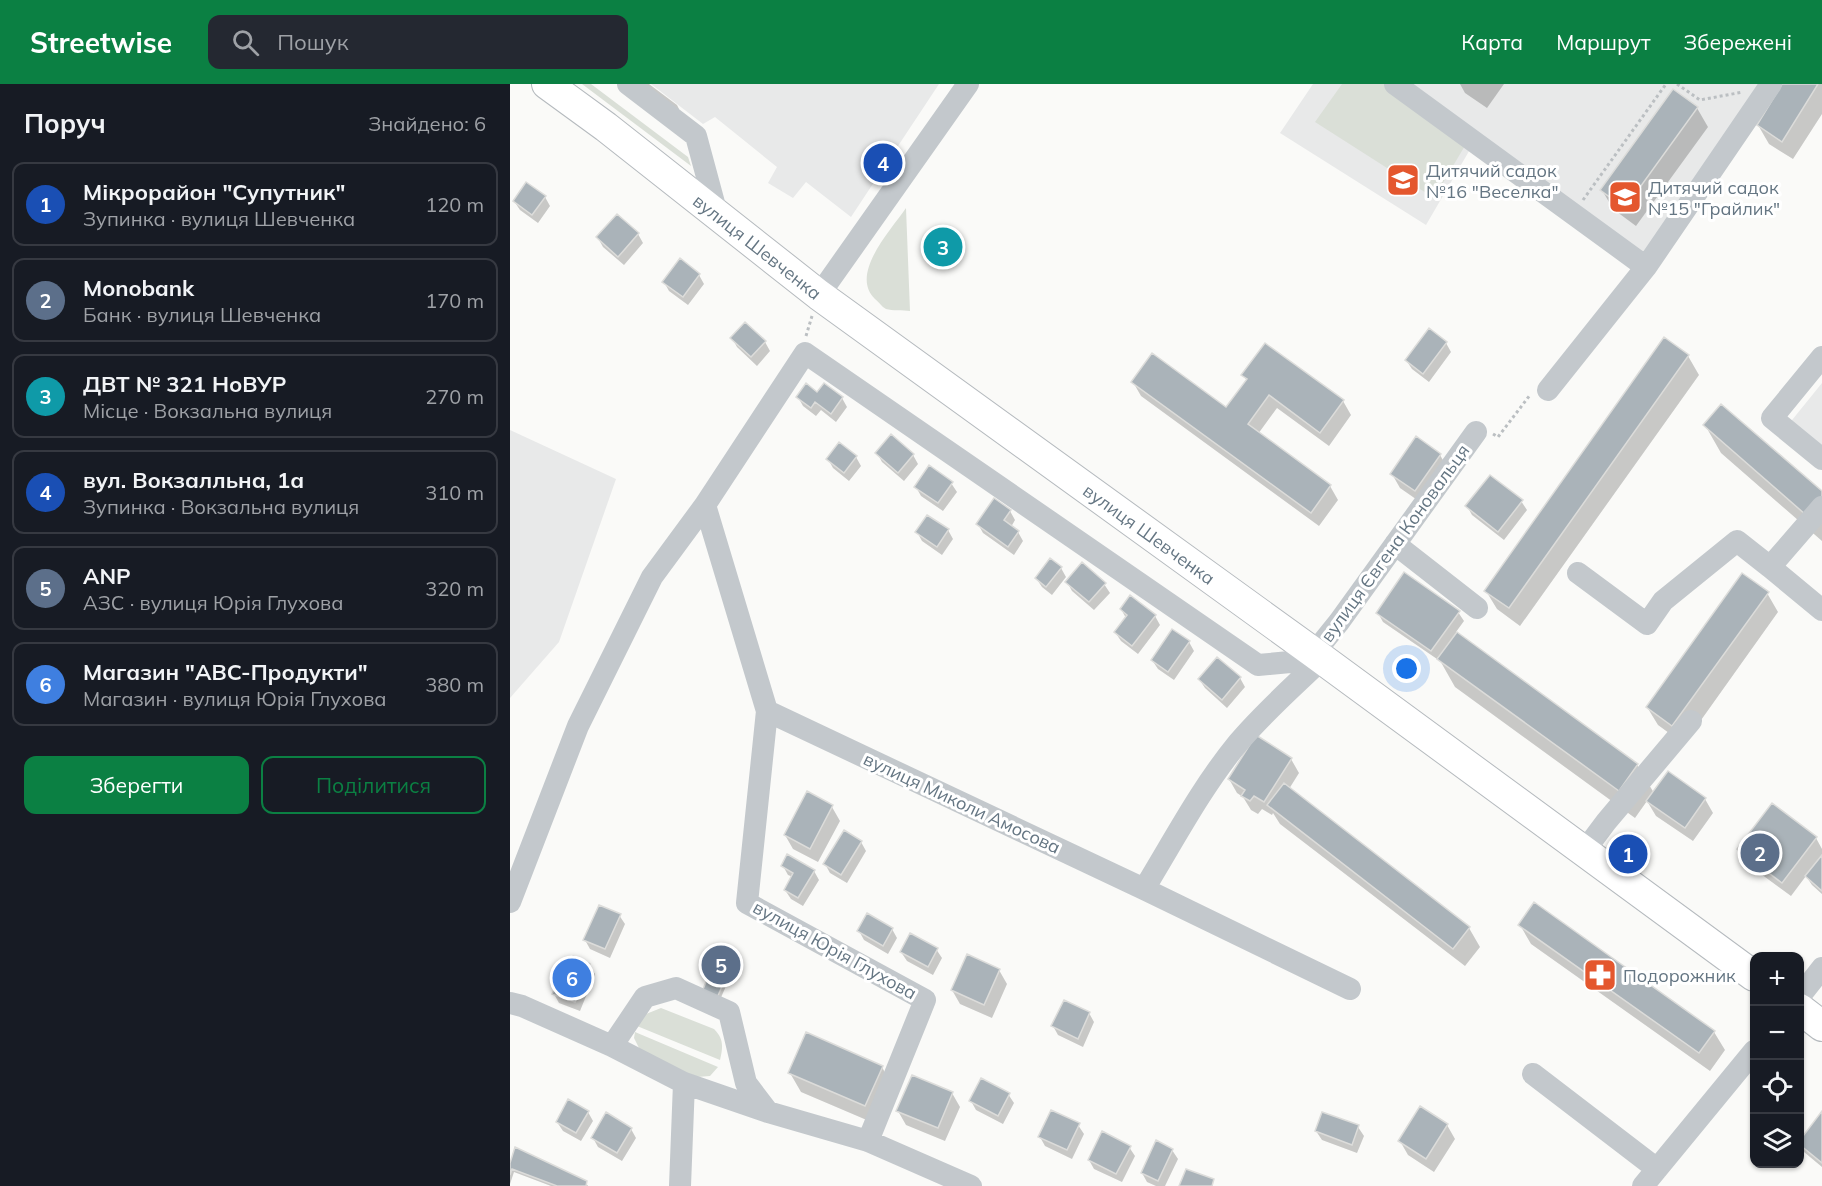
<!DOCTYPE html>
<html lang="uk">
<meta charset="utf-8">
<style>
body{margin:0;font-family:Mulish,sans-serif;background:#242831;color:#f1f3f6}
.controls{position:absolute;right:18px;bottom:18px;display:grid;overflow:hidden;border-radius:12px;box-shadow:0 2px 4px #0004}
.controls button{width:54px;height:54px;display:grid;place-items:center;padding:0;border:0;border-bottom:2px solid #363941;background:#171b24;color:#f1f3f6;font:30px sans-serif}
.you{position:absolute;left:897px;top:585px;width:21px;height:21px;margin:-15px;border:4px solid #fff;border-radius:50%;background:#1a73e8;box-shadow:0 0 0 9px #1a73e833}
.badge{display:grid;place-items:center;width:39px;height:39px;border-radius:50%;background:#0b8043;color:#fff;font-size:20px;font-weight:700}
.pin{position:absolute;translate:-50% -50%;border:3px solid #fff;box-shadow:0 2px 6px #0006}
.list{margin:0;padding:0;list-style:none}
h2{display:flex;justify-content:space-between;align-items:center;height:78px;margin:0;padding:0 24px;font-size:26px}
h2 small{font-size:20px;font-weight:400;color:#9ea1a6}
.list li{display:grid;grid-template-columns:39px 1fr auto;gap:18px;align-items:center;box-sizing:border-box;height:84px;margin:0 12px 12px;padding:0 12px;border:2px solid #363941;border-radius:12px}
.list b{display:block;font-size:22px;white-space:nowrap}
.list p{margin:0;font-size:20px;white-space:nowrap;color:#9ea1a6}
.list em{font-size:20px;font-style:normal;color:#9ea1a6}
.actions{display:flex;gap:12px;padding:18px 24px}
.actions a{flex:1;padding:14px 0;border:2px solid #0b8043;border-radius:12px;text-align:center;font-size:21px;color:#0b8043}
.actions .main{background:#0b8043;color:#fff}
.icon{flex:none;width:33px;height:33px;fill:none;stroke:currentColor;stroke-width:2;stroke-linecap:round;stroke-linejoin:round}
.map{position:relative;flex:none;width:1312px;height:1102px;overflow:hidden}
header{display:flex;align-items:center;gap:36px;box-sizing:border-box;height:84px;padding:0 30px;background:#0b8043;color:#fff}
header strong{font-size:28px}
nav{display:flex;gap:33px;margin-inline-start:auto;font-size:21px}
.search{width:420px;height:54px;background:#242831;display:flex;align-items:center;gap:15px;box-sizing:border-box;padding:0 21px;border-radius:12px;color:#9ea1a6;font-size:22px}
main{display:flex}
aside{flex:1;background:#171b24}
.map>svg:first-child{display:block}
.built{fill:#e8e9e9}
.green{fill:#dadfd7}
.shadow{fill:#0003}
.building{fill:#aab3b9;stroke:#dcdcda;stroke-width:1.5}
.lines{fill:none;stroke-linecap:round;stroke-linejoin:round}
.major-casing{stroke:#b5babe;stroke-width:32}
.path{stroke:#bbbfc2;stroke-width:3;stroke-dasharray:3 3;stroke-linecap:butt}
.minor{stroke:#c3c8cc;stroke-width:22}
.major{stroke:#fff;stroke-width:30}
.labels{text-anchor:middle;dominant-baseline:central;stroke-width:6;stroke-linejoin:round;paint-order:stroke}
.poi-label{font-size:18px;fill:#657683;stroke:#fff;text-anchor:start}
.street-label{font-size:18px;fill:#657683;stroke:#fff}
</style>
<header>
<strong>Streetwise</strong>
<div class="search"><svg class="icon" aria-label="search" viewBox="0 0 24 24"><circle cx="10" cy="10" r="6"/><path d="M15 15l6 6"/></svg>Пошук</div>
<nav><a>Карта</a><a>Маршрут</a><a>Збережені</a></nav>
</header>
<main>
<aside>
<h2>Поруч<small>Знайдено: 6</small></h2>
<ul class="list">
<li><span class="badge" style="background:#1a4fb4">1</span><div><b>Мікрорайон &quot;Супутник&quot;</b><p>Зупинка · вулиця Шевченка</p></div><em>120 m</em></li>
<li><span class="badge" style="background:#5c6f8a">2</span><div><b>Monobank</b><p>Банк · вулиця Шевченка</p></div><em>170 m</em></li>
<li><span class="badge" style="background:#0f9aa8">3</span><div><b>ДВТ № 321 НоВУР</b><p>Місце · Вокзальна вулиця</p></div><em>270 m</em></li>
<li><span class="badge" style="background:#1a4fb4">4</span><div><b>вул. Вокзалльна, 1а</b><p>Зупинка · Вокзальна вулиця</p></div><em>310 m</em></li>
<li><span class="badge" style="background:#5c6f8a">5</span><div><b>ANP</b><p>АЗС · вулиця Юрія Глухова</p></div><em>320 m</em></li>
<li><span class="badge" style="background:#3f7fe0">6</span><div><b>Магазин &quot;ABC-Продукти&quot;</b><p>Магазин · вулиця Юрія Глухова</p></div><em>380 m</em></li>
</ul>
<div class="actions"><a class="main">Зберегти</a><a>Поділитися</a></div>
</aside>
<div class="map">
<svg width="1312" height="1102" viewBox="0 0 1312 1102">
<rect width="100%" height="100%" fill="#fafaf8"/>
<path class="built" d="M141,0H429L341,133L296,98L283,114L258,99L267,83L205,33L193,40Z
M803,0H1252L1136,175L969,50L916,141L770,49Z
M1312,299V369L1278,341Z
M0,346L106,395L49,558L0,614Z"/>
<path class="green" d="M72,0H81L178,73L181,82Z
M832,0H876L956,60L924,114L805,38Z
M396,124L400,227C393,226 382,227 376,225C372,223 368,217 365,215C339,190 381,146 396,124Z
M151,924L204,945C214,955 213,963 210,976L127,942L136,930Z
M125,948L208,983L200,992L187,993L132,970L124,954Z"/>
<path class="shadow" d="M123,0H139L167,21L169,25L157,41Z
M950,0H994L977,24L955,9Z
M1274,0H1312V30L1283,75L1259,60L1248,41Z
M1187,24L1198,43L1126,142L1103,125L1092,106Z
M17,100L35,113L40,122L28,139L10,126L4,117Z
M128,150L133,159L114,181L93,163L88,154Z
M189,191L194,200L178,221L159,207L154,198Z
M222,254L255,258L260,267L247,282L227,263Z
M936,259L941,268L919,298L902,285L896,276Z
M755,261L833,317L841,331L819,362L767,324L748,350L820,402L828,416L809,442L631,312L623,298L717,325L737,297L733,291Z
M1178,272L1189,291L1010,542L987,525L976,507Z
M307,310L332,314L337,323L326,338L311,326L306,332L293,322L288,313Z
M1211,322L1312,409V457L1211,369L1195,341Z
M381,352L403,371L408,380L394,397L372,378L367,369Z
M930,371L938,385L913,420L890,404L882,390Z
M346,373L351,382L339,397L323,384L318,375Z
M441,399L447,408L433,427L411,412L406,403Z
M1011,417L1017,426L994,456L962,431L957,422Z
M500,427L505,436L501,443L508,448L513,457L504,471L473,449L468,440Z
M438,446L443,455L432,471L412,457L407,448Z
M551,484L556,493L542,511L532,503L526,494Z
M557,498L594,500L600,509L584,526L562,507Z
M1257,509L1268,528L1174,660L1148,641L1137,623Z
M620,514L645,532L650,541L628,570L611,557L605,548L616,534L611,525Z
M948,528L954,537L946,548L1127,681L1144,709L1195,715L1203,729L1183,757L1146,732L1137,717L1125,734L945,603L928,573L927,575L873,538L868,529Z
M679,558L684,567L664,596L648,585L642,576Z
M730,594L735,603L717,624L695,604L689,595Z
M781,675L789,689L779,705L959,844L970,863L955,882L770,740L763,729L762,731L752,725L748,730L741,726L733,713L727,709L719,695Z
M322,723L330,737L308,778L283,765L275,751Z
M1306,754L1312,765V810L1302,801L1296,792L1281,812L1236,779L1228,765Z
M351,758L356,767L337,799L320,789L315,780Z
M273,782L304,787L309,796L293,822L281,815L275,806L283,793L278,791Z
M109,831L115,840L100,874L80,865L75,856Z
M1010,841L1204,948L1215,966L1200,987L1021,860Z
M382,845L387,854L378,870L354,856L349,847Z
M426,865L432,874L423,891L397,877L391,868Z
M79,881L85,890L70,927L49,919L44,910Z
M489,886L497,900L482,934L450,920L442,906Z
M201,890L214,896L217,900L204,929Z
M579,929L584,938L573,963L548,951L543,942Z
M372,983L382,1002L366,1040L291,1008L280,989Z
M442,1009L450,1023L435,1057L396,1041L388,1027Z
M498,1010L504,1019L493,1040L466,1026L461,1017Z
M78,1028L83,1037L71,1057L53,1047L47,1038Z
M813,1030L848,1043L854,1052L847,1069L812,1056L806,1047Z
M1312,1030V1083L1294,1068L1290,1061V1058Z
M568,1041L574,1050L562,1075L535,1062L530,1053Z
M937,1041L945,1055L924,1088L898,1071L890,1057Z
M121,1045L126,1054L112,1077L88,1063L83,1054Z
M619,1063L625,1072L612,1098L584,1085L579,1076Z
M662,1066L668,1075L655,1102H646L637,1098L632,1089Z
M0,1083L76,1099L78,1102H41L4,1088L0,1100Z"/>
<path class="building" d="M1272,0H1308L1272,58L1247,41Z
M1163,5L1188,23L1115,124L1090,106Z
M16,98L36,112L22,131L3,117Z
M107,130L129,149L108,173L86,153Z
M170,174L190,190L173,213L152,198Z
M235,238L256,257L241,273L220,254Z
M919,244L937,258L913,290L895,276Z
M1154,253L1179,271L999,524L974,507Z
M755,259L834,316L810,349L759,311L738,340L821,401L801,429L621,298L642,269L716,323L737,295L731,291Z
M296,299L307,308L314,299L333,313L321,330L305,318L301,324L286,313Z
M1211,320L1312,407V412L1296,431L1193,341Z
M381,350L404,370L388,389L365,369Z
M906,352L931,370L905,407L880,390Z
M329,358L347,372L334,389L316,375Z
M419,381L443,398L428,419L404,403Z
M980,391L1013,416L988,448L955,422Z
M484,414L501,426L494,436L509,447L498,463L466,440Z
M417,431L439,445L427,463L405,448Z
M540,474L552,483L536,503L525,494Z
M572,478L596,499L579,518L555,498Z
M894,488L950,527L921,567L866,529Z
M1232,489L1259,508L1162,642L1136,623Z
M620,511L646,531L622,562L604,548L617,531L610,525Z
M662,545L680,557L658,588L641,576Z
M947,548L1128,680L1109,707L927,575Z
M707,573L731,593L712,616L688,595Z
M746,651L782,674L754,718L744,712L740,717L731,712L735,706L718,695Z
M1158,687L1196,714L1175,744L1136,717Z
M774,699L960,843L943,865L757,721Z
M297,707L323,721L300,765L274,751Z
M1262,719L1307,753L1272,799L1227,765Z
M334,746L352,757L331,791L313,780Z
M277,770L305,786L288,814L274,806L283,789L271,782Z
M1312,771V807L1295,792Z
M1024,818L1205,947L1189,969L1008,841Z
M89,821L111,830L95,865L73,856Z
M357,829L383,844L373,862L347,847Z
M400,849L428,864L418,883L390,868Z
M457,870L490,885L474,921L441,906Z
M63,872L80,880L65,918L42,910L56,882Z
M200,888L215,895L202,926L187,920Z
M554,916L580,928L568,955L541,942Z
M296,948L373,982L355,1022L278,989Z
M402,991L443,1008L428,1044L386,1027Z
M471,994L500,1009L488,1032L459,1017Z
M58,1015L79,1027L66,1049L46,1038Z
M910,1022L938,1040L916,1075L888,1057Z
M541,1026L570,1039L557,1066L528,1053Z
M1312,1027V1079L1290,1061V1056Z
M96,1028L122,1044L107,1069L81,1054Z
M812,1028L849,1041L842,1061L805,1047Z
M592,1047L621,1062L606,1090L578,1076Z
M646,1056L663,1065L648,1097L631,1089Z
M5,1063L77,1097L76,1102H47L2,1085L0,1091V1079Z
M676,1085L704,1095L702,1102H669Z"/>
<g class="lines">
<g class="major-casing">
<g id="major">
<path id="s1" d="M37,0L96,43L309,211L804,569L1244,892"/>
<path d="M1290,925L1312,942"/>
</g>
</g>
<path class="path" d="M1167,0L1190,16L1233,8
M1073,116L1156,0
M296,252L302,232
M983,350L988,353L1020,311"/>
<path class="minor" d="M118,0L186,52L207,130
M885,0L1136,183
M309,211L458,0
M1312,273L1262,334L1312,375
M1038,306L1136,183L1261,0
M195,421L257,627L634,805L840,905
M1312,423L1260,483L1312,526
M885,460L967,524
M1068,489L1137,540L1153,517L1227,457L1260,483
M804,569L829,538L966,348
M257,627L237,819L415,916L358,1057
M1075,766L1096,738L1181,637
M634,805C664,756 691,704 728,659C754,628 783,603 812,575
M0,818L68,642L142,493L195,421L295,269L748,581L812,575
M1290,912L1312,884
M0,919L12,922L102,962L174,999L258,1028L358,1057L461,1102
M102,962L135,913L166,904L219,928L236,999L258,1028
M1023,990L1147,1085
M170,1102L174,999
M1133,1102L1244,967"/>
<use href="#major" class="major"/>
</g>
<defs>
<g id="school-square" transform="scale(1.725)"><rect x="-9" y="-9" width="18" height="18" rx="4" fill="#e4572e" stroke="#fff"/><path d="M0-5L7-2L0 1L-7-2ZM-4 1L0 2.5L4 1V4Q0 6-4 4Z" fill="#fff"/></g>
<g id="pharmacy-square" transform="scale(1.725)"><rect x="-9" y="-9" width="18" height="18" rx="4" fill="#e4572e" stroke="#fff"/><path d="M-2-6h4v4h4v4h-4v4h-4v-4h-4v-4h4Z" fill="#fff"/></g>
</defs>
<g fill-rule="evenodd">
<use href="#school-square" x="893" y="96"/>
<use href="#school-square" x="1115" y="113"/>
<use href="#pharmacy-square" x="1090" y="891"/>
</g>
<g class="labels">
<g class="poi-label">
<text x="916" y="86">Дитячий садок<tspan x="916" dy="21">№16 "Веселка"</tspan></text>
<text x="1138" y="103">Дитячий садок<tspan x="1138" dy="21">№15 "Грайлик"</tspan></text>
<text x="1113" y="891">Подорожник</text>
</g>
<g class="street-label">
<text stroke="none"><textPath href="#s1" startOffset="266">вулиця Шевченка</textPath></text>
<text stroke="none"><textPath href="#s1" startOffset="752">вулиця Шевченка</textPath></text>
<text transform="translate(885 459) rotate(-54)">вулиця Євгена Коновальця</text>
<text transform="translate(452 719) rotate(25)">вулиця Миколи Амосова</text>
<text transform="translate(325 866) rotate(29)">вулиця Юрія Глухова</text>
</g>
</g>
</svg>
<div class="controls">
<button>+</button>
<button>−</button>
<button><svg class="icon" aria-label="locate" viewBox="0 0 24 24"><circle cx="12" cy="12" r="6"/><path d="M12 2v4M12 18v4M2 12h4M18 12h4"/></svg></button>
<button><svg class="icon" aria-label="layers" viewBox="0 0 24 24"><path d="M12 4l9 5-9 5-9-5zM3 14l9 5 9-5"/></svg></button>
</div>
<div class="you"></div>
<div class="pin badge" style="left:1118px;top:770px;background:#1a4fb4">1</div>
<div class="pin badge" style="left:1250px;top:769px;background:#5c6f8a">2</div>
<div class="pin badge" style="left:433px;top:163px;background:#0f9aa8">3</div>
<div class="pin badge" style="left:373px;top:79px;background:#1a4fb4">4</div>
<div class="pin badge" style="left:211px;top:881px;background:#5c6f8a">5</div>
<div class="pin badge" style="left:62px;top:894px;background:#3f7fe0">6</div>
</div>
</main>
